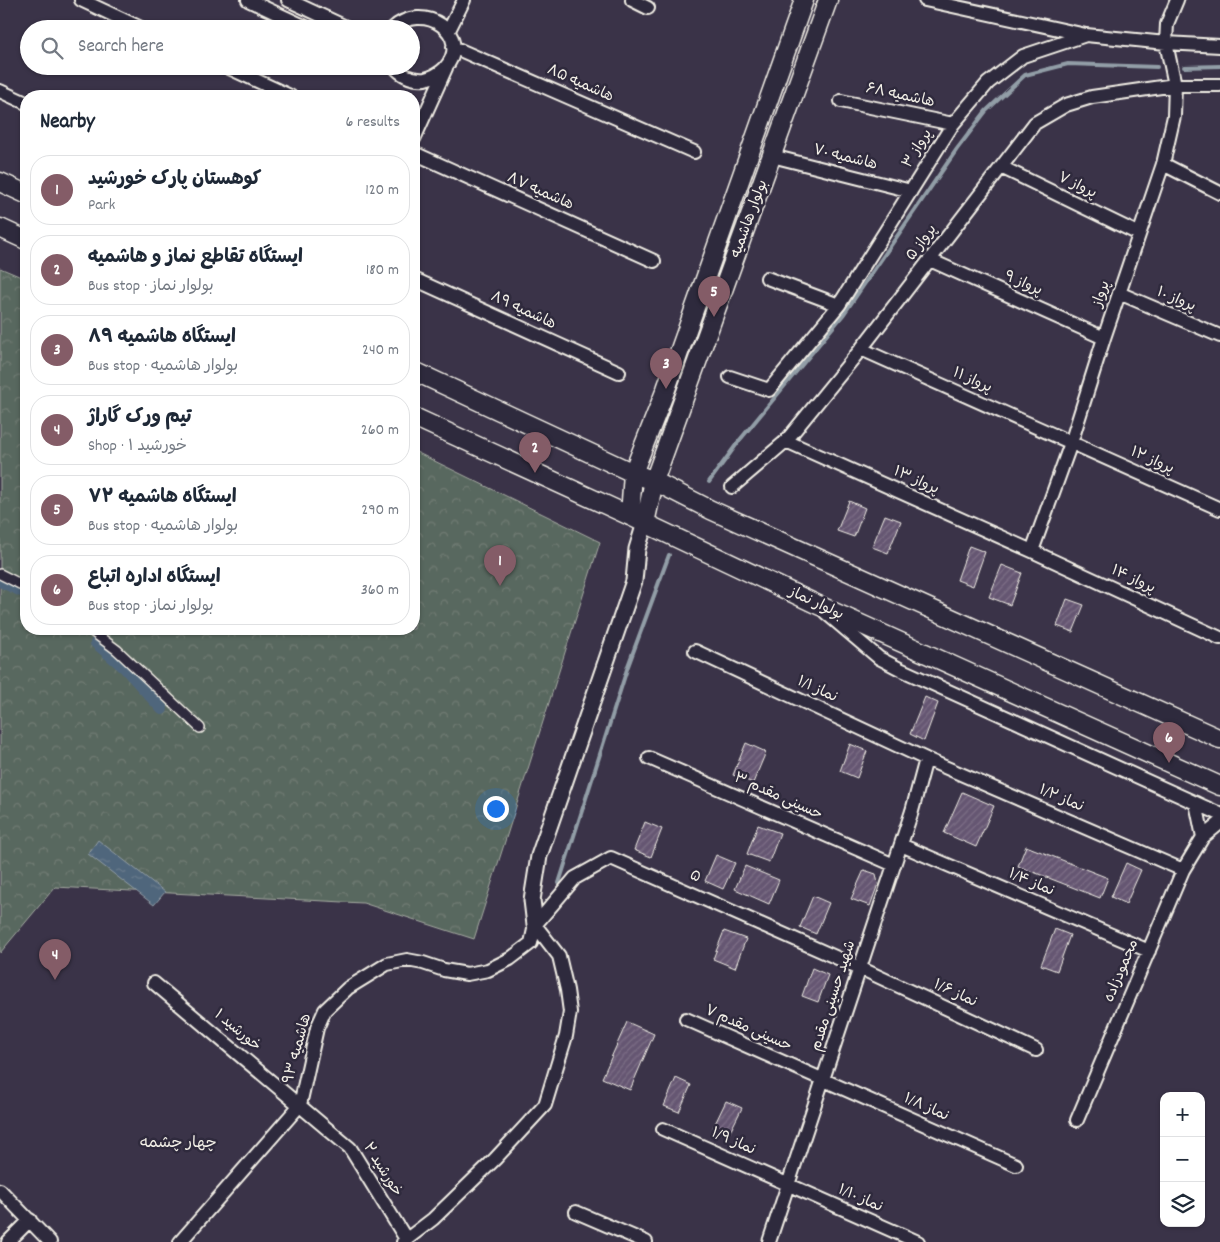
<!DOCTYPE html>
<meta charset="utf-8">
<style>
body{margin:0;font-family:Dekko,"Playpen Sans Arabic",sans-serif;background:#f2f2f3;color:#1f2937}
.controls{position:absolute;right:15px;bottom:15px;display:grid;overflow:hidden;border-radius:10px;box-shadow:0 1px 4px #0004}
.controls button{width:45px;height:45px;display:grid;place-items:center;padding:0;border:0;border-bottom:1px solid #e0e1e3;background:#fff;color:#1f2937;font:25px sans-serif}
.you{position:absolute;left:495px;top:808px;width:18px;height:18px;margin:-12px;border:4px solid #fff;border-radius:50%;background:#1a73e8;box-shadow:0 0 0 8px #1a73e833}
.badge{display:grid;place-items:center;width:32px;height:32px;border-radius:50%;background:#845c67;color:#fff;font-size:16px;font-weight:700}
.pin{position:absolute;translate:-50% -41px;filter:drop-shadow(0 1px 2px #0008)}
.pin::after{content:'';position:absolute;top:26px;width:18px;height:15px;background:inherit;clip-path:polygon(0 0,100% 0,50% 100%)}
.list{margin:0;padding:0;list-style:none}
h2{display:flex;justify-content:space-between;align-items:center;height:65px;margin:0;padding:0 20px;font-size:21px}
h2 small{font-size:16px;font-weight:400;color:#747a83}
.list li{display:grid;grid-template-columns:32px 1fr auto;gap:15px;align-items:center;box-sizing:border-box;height:70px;margin:0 10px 10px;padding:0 10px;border:1px solid #e0e1e3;border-radius:20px}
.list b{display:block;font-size:19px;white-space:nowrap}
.list p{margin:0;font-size:16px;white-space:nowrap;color:#747a83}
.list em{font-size:16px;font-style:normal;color:#747a83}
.icon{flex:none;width:28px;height:28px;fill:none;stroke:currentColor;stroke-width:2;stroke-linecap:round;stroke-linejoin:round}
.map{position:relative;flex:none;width:1220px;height:1242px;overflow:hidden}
.search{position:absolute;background:#fff;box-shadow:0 1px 4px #0004;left:20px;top:20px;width:400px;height:55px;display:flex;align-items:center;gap:12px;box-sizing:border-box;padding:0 18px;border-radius:28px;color:#747a83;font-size:19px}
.panel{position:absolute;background:#fff;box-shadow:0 1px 4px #0004;left:20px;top:90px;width:400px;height:545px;border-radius:20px}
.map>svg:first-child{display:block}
.park{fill:url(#park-crowns);stroke:#a6aca3}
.water{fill:url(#water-ripples);stroke:#929ea7}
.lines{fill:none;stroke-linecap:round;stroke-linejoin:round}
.stream{stroke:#929ea7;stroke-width:4}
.canal{stroke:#50667b;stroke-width:12}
.building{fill:url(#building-hatch);stroke:#f4f1e8}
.pedestrian-casing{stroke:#f4f1e8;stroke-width:12}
.minor-casing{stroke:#f4f1e8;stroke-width:16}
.tertiary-casing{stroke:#f4f1e8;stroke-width:19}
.secondary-casing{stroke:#f4f1e8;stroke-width:21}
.pedestrian{stroke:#2f2a3d;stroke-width:9}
.minor{stroke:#2f2a3d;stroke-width:12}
.tertiary{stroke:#2f2a3d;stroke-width:15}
.secondary{stroke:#2f2a3d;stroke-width:18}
.labels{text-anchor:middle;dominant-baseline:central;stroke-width:5;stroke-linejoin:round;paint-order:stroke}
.street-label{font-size:15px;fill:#f4f1e8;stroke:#2f2a3d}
.neighbourhood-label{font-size:16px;fill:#f4f1e8;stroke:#2f2a3d}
</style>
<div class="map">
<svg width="1220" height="1242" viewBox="0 0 1220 1242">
<defs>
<pattern id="park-crowns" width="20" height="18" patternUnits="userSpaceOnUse" patternTransform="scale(1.25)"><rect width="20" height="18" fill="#59675e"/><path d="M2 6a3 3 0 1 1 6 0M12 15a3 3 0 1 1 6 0" fill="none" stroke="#717d75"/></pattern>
<pattern id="water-ripples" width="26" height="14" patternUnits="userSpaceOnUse" patternTransform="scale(1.25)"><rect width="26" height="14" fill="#50667b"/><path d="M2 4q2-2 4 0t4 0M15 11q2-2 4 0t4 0" fill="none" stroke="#6a7c8e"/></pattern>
<pattern id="building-hatch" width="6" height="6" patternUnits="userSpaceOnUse" patternTransform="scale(1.25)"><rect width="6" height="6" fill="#655672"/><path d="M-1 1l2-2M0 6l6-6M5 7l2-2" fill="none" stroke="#7c6f86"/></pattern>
</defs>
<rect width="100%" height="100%" fill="#3a3348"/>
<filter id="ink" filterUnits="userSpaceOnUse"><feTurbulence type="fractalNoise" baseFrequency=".02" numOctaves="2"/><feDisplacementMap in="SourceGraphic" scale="10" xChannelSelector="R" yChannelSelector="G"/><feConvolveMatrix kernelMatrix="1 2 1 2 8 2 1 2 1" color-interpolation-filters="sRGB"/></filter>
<g filter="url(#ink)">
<path class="park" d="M0,268L26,279V629H414V451L600,542L474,939L363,903L55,887L0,953Z"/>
<path class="water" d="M98,840L165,892L154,905L88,854Z"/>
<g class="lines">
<path class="stream" d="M1184,67L1220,66
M709,482L739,441L843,315L957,149L986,111L1025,75L1068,64L1157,67
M559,883L628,666L669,555"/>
<path class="canal" d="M0,581L26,593
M96,643L125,668L162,709"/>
</g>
<path class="building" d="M849,501L865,508L854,537L837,531Z
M885,515L901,521L888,553L872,547Z
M969,546L985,552L973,586L957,580Z
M1002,565L1022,573L1010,605L989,597Z
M1067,599L1084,605L1073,632L1057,626Z
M925,697L938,703L924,741L910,734Z
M746,743L766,752L753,783L733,775Z
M850,744L867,751L857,778L840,771Z
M962,792L994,806L976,847L944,833Z
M645,822L662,829L651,857L634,850Z
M758,825L780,833L769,862L747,854Z
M1026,846L1108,878L1100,898L1018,866Z
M716,855L735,863L723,889L705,881Z
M1126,863L1141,870L1126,904L1111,897Z
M745,866L779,880L769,904L735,889Z
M864,870L876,874L878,884L870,906L851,899Z
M813,896L829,903L816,934L800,927Z
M1055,929L1070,935L1057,971L1041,965Z
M724,931L746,939L735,968L713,959Z
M812,968L828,975L818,1002L802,996Z
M627,1022L654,1034L630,1090L602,1078Z
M676,1078L691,1085L679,1112L664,1106Z
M726,1101L742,1108L728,1136L713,1128Z"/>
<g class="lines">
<g class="pedestrian-casing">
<path id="pedestrian" d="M0,574L26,587
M89,629L117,650L200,728"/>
</g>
<g class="minor-casing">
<path id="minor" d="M81,0L143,29
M248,0L310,29
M288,0L350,29
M632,0L648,8
M925,0L1086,35
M392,29C423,0 474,34 445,68C440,73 433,77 425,79C413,80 402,76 394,66
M449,30L464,0
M453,47L694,152
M225,66L290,96
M0,91L26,103
M841,101L953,124
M414,139L446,68
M414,153L654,261
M772,156L911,191
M1163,164L1220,193
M1001,167L1139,234
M930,260L1104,338
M767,278L839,305
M414,279L619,372
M1119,293L1220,336
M861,349L1220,509
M730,377L769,390L839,305L953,124L988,83L1023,56L1086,35L1166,43L1220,46
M786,441L1032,551L1220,638
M732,487L786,441L861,349L1035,123L1066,105L1092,97L1175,85H1220
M1032,551L1071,443L1104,338L1163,164L1174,116L1175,85L1166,43L1167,24L1177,0
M826,613L879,658L902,670L1220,814
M695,651L926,759L1183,870
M649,758L894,865
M1196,803L1203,837
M901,845L1149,951
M154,983L350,1148L406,1239
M686,1019L1016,1165
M1077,1120L1183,870L1203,837L1220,823
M663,1129L918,1242
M0,1190L50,1242
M576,1212L646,1242
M8,1242L30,1220
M180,1242L300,1105L317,1028L325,1010L348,988L387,964L407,960L423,963L444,970L467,974L488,970L510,959L531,943L535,925L575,878L611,858L860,968L1036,1050
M403,1242L433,1219L495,1159L545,1105L566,1036L570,1012L567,990L559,956L535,925
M769,1242L912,811L926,759"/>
</g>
<g class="tertiary-casing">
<path id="tertiary" d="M535,925L532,900L539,856L634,581L637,549L645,523"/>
</g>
<g class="secondary-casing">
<path id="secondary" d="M0,182L26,194
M0,228L26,240
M414,371L633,473L654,481L711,510L1220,739
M414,417L630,516L816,604L1220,786
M630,516L633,473L666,389L804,0
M645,523L654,481L828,0"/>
</g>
<use href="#pedestrian" class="pedestrian"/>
<use href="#minor" class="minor"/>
<use href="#tertiary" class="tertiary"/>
<use href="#secondary" class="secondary"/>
</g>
</g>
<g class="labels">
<g class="street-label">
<text transform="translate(580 84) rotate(24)">هاشمیه ۸۵</text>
<text transform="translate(900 96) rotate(12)">هاشمیه ۶۸</text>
<text transform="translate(918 149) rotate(-58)">پرواز ۳</text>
<text transform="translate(845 158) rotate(14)">هاشمیه ۷۰</text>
<text transform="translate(1077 186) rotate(26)">پرواز ۷</text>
<text transform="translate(540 192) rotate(24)">هاشمیه ۸۷</text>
<text transform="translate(750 219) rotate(-70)">بولوار هاشمیه</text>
<text transform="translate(922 243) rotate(-53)">پرواز ۵</text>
<text transform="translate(1023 284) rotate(24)">پرواز ۹</text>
<text transform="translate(1102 294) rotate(-71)">پرواز</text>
<text transform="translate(1176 300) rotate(23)">پرواز ۱۰</text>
<text transform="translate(523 311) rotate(25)">هاشمیه ۸۹</text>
<text transform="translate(972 381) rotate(24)">پرواز ۱۱</text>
<text transform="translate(1152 461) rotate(24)">پرواز ۱۲</text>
<text transform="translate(916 481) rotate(24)">پرواز ۱۳</text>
<text transform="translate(1133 580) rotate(25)">پرواز ۱۴</text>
<text transform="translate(816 604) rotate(25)">بولوار نماز</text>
<text transform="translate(817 690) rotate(25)">نماز ۱/۱</text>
<text transform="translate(778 797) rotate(24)">حسینی مقدم ۳</text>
<text transform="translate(1061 799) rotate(23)">نماز ۱/۲</text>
<text transform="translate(695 877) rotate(24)">۵</text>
<text transform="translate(1031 883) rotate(23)">نماز ۱/۴</text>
<text transform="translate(1122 971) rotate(-67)">محمودزاده</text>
<text transform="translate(955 994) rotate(25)">نماز ۱/۶</text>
<text transform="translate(834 996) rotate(-72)">شهید حسینی مقدم</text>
<text transform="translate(748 1029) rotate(24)">حسینی مقدم ۷</text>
<text transform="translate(237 1031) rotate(40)">خورشید ۱</text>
<text transform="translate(298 1049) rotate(-75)">هاشمیه ۹۳</text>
<text transform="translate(926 1108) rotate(24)">نماز ۱/۸</text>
<text transform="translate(733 1142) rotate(24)">نماز ۱/۹</text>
<text transform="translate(382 1170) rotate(58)">خورشید ۲</text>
<text transform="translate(860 1199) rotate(24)">نماز ۱/۱۰</text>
</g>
<g class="neighbourhood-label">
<text x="178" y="1143">چهار چشمه</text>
</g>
</g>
</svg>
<div class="controls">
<button>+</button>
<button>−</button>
<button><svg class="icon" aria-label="layers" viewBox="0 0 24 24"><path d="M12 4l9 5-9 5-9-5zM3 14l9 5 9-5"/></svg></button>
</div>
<div class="you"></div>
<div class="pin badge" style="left:500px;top:586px">1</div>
<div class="pin badge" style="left:535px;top:473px">2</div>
<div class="pin badge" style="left:666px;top:389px">3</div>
<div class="pin badge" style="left:55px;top:980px">4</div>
<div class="pin badge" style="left:714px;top:317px">5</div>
<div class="pin badge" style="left:1169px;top:763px">6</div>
<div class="search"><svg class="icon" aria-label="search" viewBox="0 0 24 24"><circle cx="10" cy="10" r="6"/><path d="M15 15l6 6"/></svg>Search here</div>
<section class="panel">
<h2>Nearby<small>6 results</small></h2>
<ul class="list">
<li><span class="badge">1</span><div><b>کوهستان پارک خورشید</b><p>Park</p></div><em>120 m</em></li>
<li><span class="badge">2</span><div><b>ایستگاه تقاطع نماز و هاشمیه</b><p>Bus stop · بولوار نماز</p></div><em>180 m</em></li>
<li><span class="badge">3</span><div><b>ایستگاه هاشمیه ۸۹</b><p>Bus stop · بولوار هاشمیه</p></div><em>240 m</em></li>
<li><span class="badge">4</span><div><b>تیم ورک گاراژ</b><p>Shop · خورشید ۱</p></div><em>260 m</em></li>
<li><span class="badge">5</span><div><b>ایستگاه هاشمیه ۷۲</b><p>Bus stop · بولوار هاشمیه</p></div><em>290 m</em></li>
<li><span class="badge">6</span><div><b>ایستگاه اداره اتباع</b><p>Bus stop · بولوار نماز</p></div><em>360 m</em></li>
</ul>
</section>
</div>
